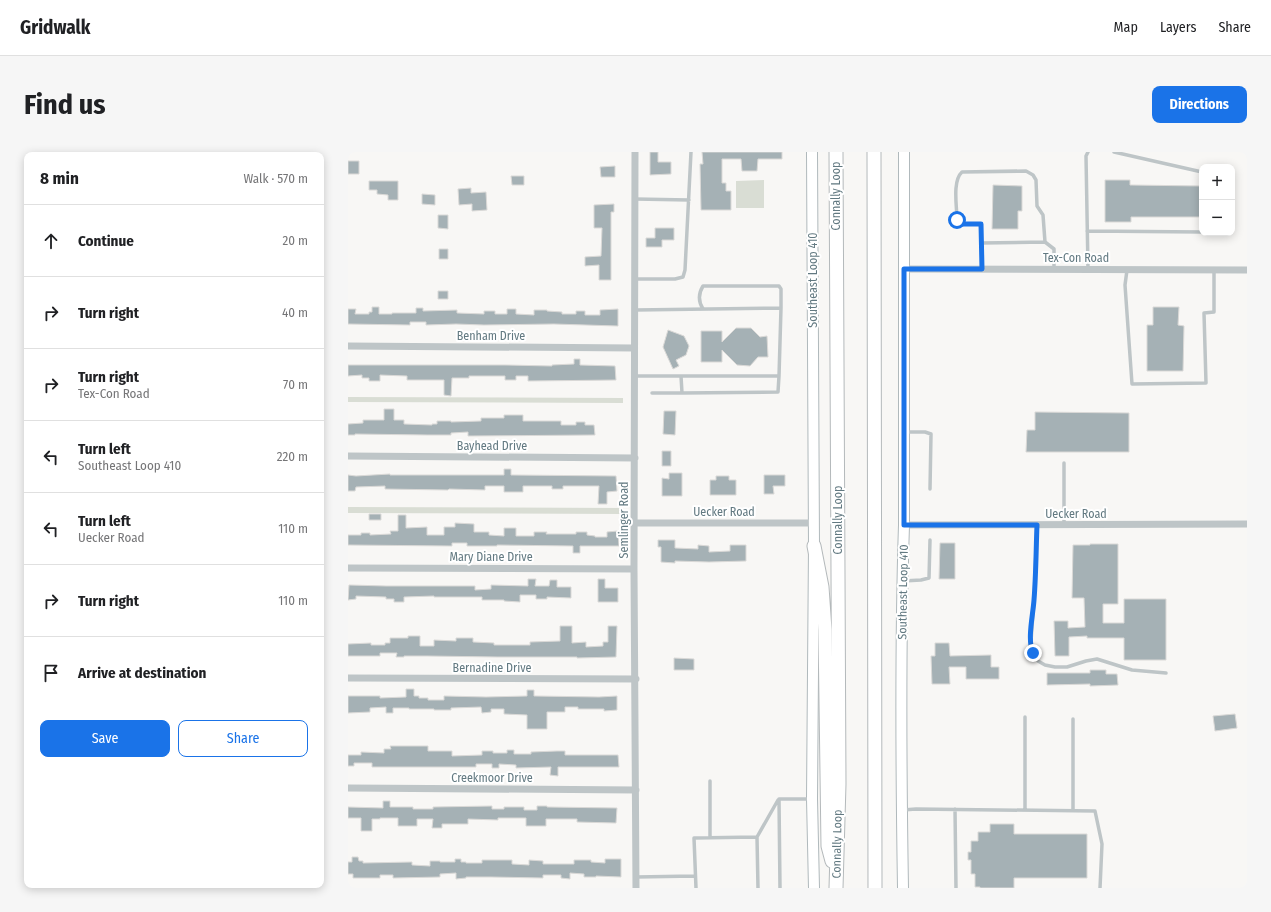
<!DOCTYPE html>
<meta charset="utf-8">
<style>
body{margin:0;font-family:"Fira Sans Condensed",sans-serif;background:#f6f6f6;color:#202124}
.controls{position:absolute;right:12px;top:12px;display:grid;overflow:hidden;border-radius:8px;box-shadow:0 2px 10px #0003}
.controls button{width:36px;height:36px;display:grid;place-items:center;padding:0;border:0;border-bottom:1px solid #e0e0e0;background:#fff;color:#202124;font:20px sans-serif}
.stop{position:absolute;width:12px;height:12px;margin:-9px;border:3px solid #1a73e8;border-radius:50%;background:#fff}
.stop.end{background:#1a73e8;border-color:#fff;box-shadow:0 1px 4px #0008}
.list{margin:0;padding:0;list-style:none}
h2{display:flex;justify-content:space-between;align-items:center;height:52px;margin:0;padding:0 16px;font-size:17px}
h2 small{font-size:13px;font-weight:400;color:#757577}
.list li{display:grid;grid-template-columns:26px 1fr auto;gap:12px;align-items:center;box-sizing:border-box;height:72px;padding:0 16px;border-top:1px solid #e0e0e0}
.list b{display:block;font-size:15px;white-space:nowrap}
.list p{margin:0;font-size:13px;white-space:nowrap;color:#757577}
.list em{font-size:13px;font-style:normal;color:#757577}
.actions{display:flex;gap:8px;padding:12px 16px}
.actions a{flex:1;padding:9px 0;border:1px solid #1a73e8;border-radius:8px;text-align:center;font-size:14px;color:#1a73e8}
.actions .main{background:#1a73e8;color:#fff}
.icon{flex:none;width:22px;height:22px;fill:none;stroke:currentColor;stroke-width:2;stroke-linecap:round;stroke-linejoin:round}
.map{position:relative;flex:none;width:899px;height:736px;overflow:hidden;border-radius:8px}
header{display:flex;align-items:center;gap:24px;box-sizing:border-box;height:56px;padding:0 20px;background:#fff;border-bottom:1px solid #e0e0e0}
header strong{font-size:19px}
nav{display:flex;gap:22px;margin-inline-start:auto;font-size:14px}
.intro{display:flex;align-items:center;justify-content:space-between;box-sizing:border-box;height:96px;padding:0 24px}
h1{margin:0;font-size:28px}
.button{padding:10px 18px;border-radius:8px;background:#1a73e8;color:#fff;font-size:14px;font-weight:700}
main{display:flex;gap:24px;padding:0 24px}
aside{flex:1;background:#fff;border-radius:8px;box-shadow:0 2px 10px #0003}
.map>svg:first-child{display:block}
.green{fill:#d9ddd4}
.building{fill:#a5b1b5;stroke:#dad9d7}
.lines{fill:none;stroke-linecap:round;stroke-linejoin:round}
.secondary-casing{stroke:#b0b9bc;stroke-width:12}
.motorway-casing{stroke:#b4b9bb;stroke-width:15}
.service{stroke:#bec5c7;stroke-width:3.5}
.minor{stroke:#bec5c7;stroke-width:7}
.secondary{stroke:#fff;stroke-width:10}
.motorway{stroke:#fff;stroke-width:13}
.route{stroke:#1a73e8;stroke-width:5}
.labels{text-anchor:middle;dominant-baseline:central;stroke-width:4;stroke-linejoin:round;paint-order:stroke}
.street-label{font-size:12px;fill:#627981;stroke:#fff}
</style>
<header>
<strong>Gridwalk</strong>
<nav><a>Map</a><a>Layers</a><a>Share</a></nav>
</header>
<div class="intro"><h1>Find us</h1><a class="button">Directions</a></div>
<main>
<aside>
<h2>8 min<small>Walk · 570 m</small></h2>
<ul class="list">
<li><svg class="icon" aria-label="ahead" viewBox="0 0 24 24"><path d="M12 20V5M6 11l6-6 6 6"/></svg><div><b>Continue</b></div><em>20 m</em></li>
<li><svg class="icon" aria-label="right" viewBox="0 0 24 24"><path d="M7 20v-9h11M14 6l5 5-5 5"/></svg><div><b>Turn right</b></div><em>40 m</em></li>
<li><svg class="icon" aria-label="right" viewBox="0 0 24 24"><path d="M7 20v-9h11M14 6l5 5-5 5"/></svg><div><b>Turn right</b><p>Tex-Con Road</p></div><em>70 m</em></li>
<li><svg class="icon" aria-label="left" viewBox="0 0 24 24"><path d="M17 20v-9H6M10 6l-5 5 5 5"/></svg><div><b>Turn left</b><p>Southeast Loop 410</p></div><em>220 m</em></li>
<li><svg class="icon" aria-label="left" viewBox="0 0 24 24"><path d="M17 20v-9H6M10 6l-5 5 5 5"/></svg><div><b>Turn left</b><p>Uecker Road</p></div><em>110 m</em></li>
<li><svg class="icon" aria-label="right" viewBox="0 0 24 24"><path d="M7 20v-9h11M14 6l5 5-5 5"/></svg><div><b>Turn right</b></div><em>110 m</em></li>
<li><svg class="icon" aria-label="arrive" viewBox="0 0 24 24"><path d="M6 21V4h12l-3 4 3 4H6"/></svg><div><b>Arrive at destination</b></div></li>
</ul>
<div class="actions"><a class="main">Save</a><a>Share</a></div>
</aside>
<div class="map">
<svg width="899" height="736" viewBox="0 0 899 736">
<rect width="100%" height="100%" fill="#f8f7f5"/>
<path class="green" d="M416,28V56H388V29Z
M0,245L275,246V251L0,250Z
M0,355L276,356V362L0,361Z"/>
<path class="building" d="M302,0H310V10H323V22L302,23Z
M354,0H434V7H410L409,19H394L393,7H374V31H378V39H383V58H353L352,12H355Z
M0,9H11V22H0Z
M267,14V25H253L252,15Z
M163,24H176V33H164Z
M757,28H782V33L854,34V65H783V70H757Z
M21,29H50V48H40V43L29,42V38H21Z
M645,33L674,34V59H670V77H644Z
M123,36V41L138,40L139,58L124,59V52L111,53L110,37Z
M74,42L87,43V53L74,52Z
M266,52V60H263V128H251V113L237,114V105L253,104L254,76H246V53Z
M90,63H100V77L90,76Z
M307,76H326V88H314V95H298V86H307Z
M91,97H100V107H91Z
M90,139H100V147H90Z
M24,155H31V162H44V161H68V156H75V159L109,158V161L136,162V159H147V162H159V157H168V162L186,163V158H199V159L214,160V162H228V159H237V163H252V158L270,157V174L206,172L136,173L108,172L78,173V170H62V173L0,172V157H8L7,162H21V160H24Z
M805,155H831L830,173L836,174L835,219H799V173H805Z
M388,176H403L412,185L419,184L420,205H410L402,214L389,213L374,198V210H353V179H374V190Z
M320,178L336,184L341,194L338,203L328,208L331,214L325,217L315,195Z
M226,207H232V213L267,214L268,228L180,229V224H168V228H157V224H121V226H104L103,244L96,243V228H59V224L32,223V229H21V226H14V223L0,224V213H157L204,214V213L226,212Z
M36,257H46V268H56V272L84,273V272H89V269H103V270L133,269V266H156V263H175V269H213V273H228V270H237V273H246L247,283L120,284V280L103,281V283H80L7,282V283H0V272L15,271V268H36Z
M316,259H328L327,283L315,282Z
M687,260L781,261V300H678L679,278H687Z
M314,299H323V314H314Z
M156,317H163V323L268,324L269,339L259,340V352H250L251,334H215V337H204V334H175V340H156V334H137V338L101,337L100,338L37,337V334L8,335L7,339H0V323L8,324L42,322V323H156Z
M321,321H334V344H314V326L321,327Z
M416,323H437V334H425L426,342H416Z
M368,324H381V328H388V343H362V328H368Z
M21,362H33V368H21Z
M50,363H58V376L79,375V383H96V375H107V371L126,372V380H141V383L156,384V376H168V384H186V380H199L198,382H228V380H239V383L247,384V385H259V380L270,379L271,394H232V401H225V394L149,393V394H119V391H104V394L0,393V383H13V381H22V383L43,382L42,379H50Z
M310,388H327V396L350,397V393L361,394V400L382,399V393H398V409L361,410L327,409V411L313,410V395H310Z
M592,391H607V427H591Z
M742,392H770V452H755V471H776V447H818V508H776V486H739V484L721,485V504H707L706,469H720V476L737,475L736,446H724L725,393H742Z
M180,427H188L187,434H201L202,428H209V435H223V446L199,445V447H188V443H172V450L156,449V448H134V445H86V444L56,445V450H46V447H38V445L8,444V447L0,448L1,433L38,434H127V438L143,437V433L180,434Z
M250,427H257V436H270V450H250Z
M212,474H224V491L238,490V495L255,494V490H260V474H269L268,505L229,506V505H150L80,504H56V505H48L49,501H32V504H0V492L23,491V493H37V491H42V486H60V484H72V494H86V488L108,489V486H125V490L146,491V493H182V490L212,489Z
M587,491H601L602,504L643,503V515H651V527H618V515H601L602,532H584L583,504H587Z
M326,506L346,507V518H326Z
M742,518H758V522H769L770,533L742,534V532L699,533V521H742Z
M58,537H66V544H71V546H80V548H96V544L138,545L179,544V538H186V544L251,545L269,544V558L256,559V557H230V555H217V560H199V577H179V563L156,562V557H143V560L134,561L133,555L103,556V558H86V557H61V556H45V561H38V555L22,556V560L0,561V544H32V546L58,545Z
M887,562L889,576L867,579L865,564Z
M42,594H80V599H104V604L134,603V599H145V601H159V598H166V602H183V600L209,599H217V603H270L271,615H210V624L202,623L203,615L168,616V613L151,612V616H144V612H128V615H24V611H6V614H0V603H13V600L36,601V597H43Z
M35,649H42V655H65V657H85V655L144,654V657H156V655H176V658H189V654H199V655L269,656L268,671L229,670V667H198V674H178V666H150V668L120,667V672H94V676H84L85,667H69V674H50V666H32V667H24V679H13V666H0V655L35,656Z
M642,672H666V682H739V726H666V736H632V735H627V722H623V708H620V700H623V689H630V680H642Z
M4,705H10L11,709H15V711L64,710V713L82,714V709H92V710H107V707H113V710H118V711H134V708H164V712L181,713V708L195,709V712H226V708H243V710L257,711V707H273V725L248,724V725H236V722L222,721V727L213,726V723H195V726L143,725H118V726L108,727V721L92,722V725L45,726V723H32V726H5V722H0V710H4Z"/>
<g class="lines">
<g class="secondary-casing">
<path id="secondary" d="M464,0L466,394L464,647L466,736
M555,736C553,615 552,494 556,373V0"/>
</g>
<g class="motorway-casing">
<path id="motorway" d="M488,0L491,632L488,736
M526,0L527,736
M466,394L474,435L477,478L480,694L484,709"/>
</g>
<path class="service" d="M766,0L854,20
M287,47L341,48
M739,79L854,80
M633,91L697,90
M634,117L633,72H613L609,68C609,55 604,29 614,20L678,19L685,23L688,28L689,54L695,63L697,90L706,97V117
M740,117L738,4L740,0
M779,118L777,133L784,232L858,231L856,161L866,160V118
M286,127H327L335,125L337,118L343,0
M355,157C350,149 350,142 355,134H431L433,137V156
M286,224H431L433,156L287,158
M333,224L334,241L430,240L431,224
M304,241H334
M557,280H577L583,282L582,337
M716,311V373
M689,373L686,448L683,489V497L690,509L697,513L707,515H719L738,509L749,507L784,518L818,521
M555,429L573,428L581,426L582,388
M725,567V658
M362,629V686
M431,647L432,736
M431,647H464
M607,657L608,736
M555,658L568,657L747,659L754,692L752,736
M677,658V565
M409,685L430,648
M288,725L347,724
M348,736L346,686L409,685L410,736"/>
<path class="minor" d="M287,0L286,417L288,736
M556,117L899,118
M0,194L286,196
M0,304L287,306
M287,371H466
M556,373L899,372
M0,416L286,417
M0,526L288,527
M0,636L288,638"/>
<use href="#secondary" class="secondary"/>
<use href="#motorway" class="motorway"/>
</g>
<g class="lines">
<path class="route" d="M609,68L613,72H633L634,117H556V373H689C688,398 688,423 686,448C685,463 679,488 685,501"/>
</g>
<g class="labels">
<g class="street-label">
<text transform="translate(488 44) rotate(-90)">Connally Loop</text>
<text x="728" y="106">Tex-Con Road</text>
<text transform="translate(465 128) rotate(-90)">Southeast Loop 410</text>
<text x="143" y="184">Benham Drive</text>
<text x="144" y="294">Bayhead Drive</text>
<text x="376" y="360">Uecker Road</text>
<text x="728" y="362">Uecker Road</text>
<text transform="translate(276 368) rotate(-90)">Semlinger Road</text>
<text transform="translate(490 368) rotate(-90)">Connally Loop</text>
<text x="143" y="405">Mary Diane Drive</text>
<text transform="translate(555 440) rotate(-89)">Southeast Loop 410</text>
<text x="144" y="516">Bernadine Drive</text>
<text x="144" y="626">Creekmoor Drive</text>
<text transform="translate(489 692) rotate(-89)">Connally Loop</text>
</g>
</g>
</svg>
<div class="controls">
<button>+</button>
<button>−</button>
</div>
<div class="stop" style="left:609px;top:68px"></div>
<div class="stop end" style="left:685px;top:501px"></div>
</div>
</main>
